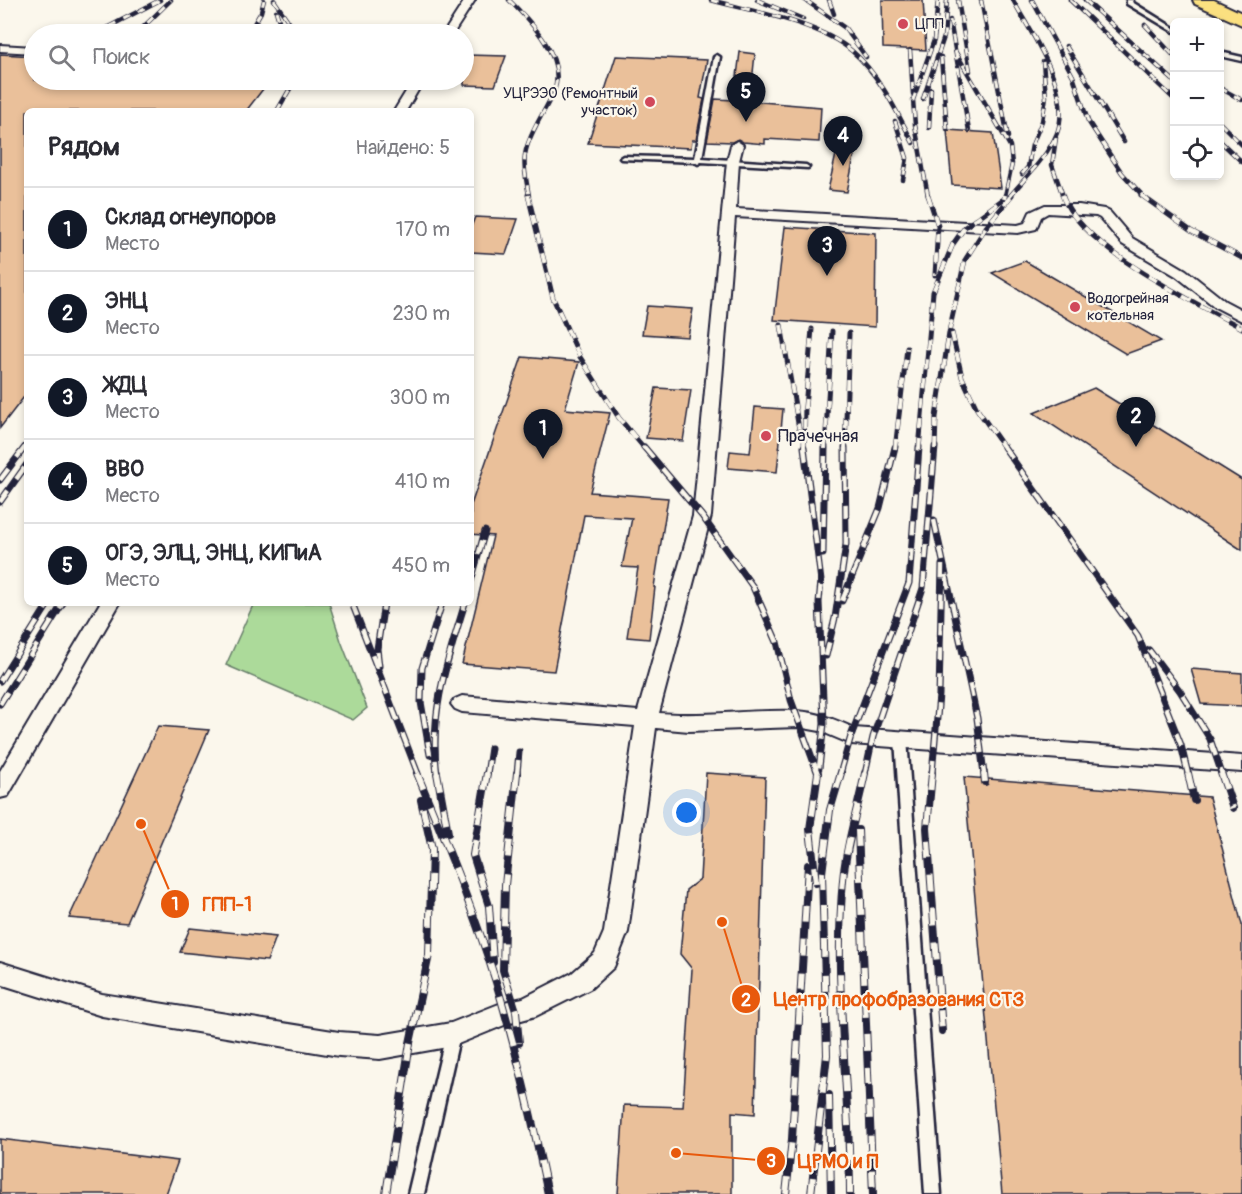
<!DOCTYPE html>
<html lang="ru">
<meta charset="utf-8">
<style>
body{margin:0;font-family:Pangolin,sans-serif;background:#f7f7f7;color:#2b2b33}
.controls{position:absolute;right:18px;top:18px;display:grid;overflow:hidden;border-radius:9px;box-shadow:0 3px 9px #0003}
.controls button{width:54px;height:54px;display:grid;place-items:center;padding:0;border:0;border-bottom:2px solid #e1e1e2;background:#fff;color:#2b2b33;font:30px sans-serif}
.you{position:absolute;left:687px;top:813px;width:21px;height:21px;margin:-15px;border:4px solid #fff;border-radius:50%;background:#1a73e8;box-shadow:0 0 0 9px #1a73e833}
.badge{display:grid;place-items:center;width:39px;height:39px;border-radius:50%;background:#111827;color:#fff;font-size:20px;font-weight:700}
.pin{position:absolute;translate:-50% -50px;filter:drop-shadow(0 2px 3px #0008)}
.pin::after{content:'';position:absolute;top:32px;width:21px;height:18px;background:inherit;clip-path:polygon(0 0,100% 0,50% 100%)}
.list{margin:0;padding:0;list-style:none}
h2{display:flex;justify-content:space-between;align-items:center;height:78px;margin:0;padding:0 24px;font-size:26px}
h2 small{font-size:20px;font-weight:400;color:#7c7c81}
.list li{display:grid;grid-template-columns:39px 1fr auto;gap:18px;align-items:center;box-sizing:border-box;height:84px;padding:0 24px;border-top:2px solid #e1e1e2}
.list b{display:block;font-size:22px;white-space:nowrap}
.list p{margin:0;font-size:20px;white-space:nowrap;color:#7c7c81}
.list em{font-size:20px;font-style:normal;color:#7c7c81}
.icon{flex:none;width:33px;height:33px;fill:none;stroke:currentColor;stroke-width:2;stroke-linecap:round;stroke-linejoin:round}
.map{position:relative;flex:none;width:1242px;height:1194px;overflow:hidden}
.search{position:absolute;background:#fff;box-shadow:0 3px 9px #0003;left:24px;top:24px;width:450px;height:66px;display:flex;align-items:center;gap:15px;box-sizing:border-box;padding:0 21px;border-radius:33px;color:#7c7c81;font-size:22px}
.panel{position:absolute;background:#fff;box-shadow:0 3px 9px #0003;left:24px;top:108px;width:450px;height:498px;border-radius:9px}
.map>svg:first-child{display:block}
.green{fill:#acda9a;stroke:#677e6a;stroke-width:1.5}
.building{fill:#eac09a;stroke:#22223b;stroke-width:1.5}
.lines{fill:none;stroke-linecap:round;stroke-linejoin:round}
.service-casing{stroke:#22223b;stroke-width:5}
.minor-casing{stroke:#22223b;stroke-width:4}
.primary-casing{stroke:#22223b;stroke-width:4}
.service{fill:#fbf7ec;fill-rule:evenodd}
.minor{fill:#fbf7ec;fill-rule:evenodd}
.primary{fill:#fbe080;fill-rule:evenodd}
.rail-far3-casing{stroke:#22223b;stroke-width:4.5}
.rail-far2-casing{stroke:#22223b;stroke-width:5}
.rail-far1-casing{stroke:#22223b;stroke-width:7}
.rail-casing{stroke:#22223b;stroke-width:8}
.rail-far3{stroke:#fbf7ec;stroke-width:3;stroke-dasharray:8;stroke-linecap:butt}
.rail-far2{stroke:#fbf7ec;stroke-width:4;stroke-dasharray:10;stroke-linecap:butt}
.rail-far1{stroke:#fbf7ec;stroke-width:4.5;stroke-dasharray:14;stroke-linecap:butt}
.rail{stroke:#fbf7ec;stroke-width:6;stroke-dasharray:17;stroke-linecap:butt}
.poi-dot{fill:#d1495b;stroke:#fbf7ec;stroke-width:2}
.labels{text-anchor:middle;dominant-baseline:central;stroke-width:4.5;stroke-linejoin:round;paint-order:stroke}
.far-poi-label{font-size:15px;fill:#22223b;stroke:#fbf7ec;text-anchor:start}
.poi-label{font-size:18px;fill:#22223b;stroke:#fbf7ec;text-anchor:start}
.leader{fill:none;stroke:#e8590c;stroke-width:2}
.callout-dot{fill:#e8590c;stroke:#fbf7ec;stroke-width:2}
.mark-label{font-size:18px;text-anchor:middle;font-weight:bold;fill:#fff}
.callout-label{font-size:20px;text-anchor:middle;font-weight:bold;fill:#e8590c;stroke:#fbf7ec;stroke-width:4.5;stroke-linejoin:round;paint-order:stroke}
</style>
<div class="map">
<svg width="1242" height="1194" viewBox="0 0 1242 1194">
<rect width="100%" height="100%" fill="#fbf7ec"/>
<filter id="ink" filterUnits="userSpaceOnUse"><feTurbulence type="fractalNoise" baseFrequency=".0167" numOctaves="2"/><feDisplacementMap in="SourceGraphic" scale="12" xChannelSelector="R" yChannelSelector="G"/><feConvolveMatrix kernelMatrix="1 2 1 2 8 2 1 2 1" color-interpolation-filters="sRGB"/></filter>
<g filter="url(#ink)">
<path class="green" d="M254,603H329L341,641L367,708L353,720L226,665Z"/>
<path class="building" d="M882,0H923L926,50L883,48Z
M740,52L755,54L750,101L821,107L819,142L765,139V144L743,142L738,139L732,142L707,141L715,99L734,100Z
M0,54L34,56V80H270L246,111H27V393L0,428Z
M466,55L506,56L495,86L464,85V62Z
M616,56L707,60L700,98L704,99L696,140H692L691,148L588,143Z
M947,130L993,133L1001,188L952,185Z
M839,141L857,142L847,192L828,190Z
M475,217L518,219L506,254L471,252V227Z
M785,227L876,233L875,327L774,320Z
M1025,261L1161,341L1126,354L992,273Z
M647,306L693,309L688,337L642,334Z
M522,357L579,362L565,409L610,413L590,492L668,498L654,587H655L649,639L627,637L638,568L622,567L632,518L584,515L554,671L462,664L493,536L471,534V505Z
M656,388L691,390L683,441L646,438Z
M1094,388L1242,480V550L1034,413Z
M755,407L783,409L777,472L728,468L730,451L750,453Z
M1191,669L1242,673V706L1201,704Z
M158,726L209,730L127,923L69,918Z
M706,773L765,777L755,1114L732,1112V1194H618L624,1105L683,1107L692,969L680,954L686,890L700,879Z
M964,777L1209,797L1242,925V1194H1002Z
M190,928L276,937L267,961L180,952Z
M0,1139L178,1161L166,1194H0Z"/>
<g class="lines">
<g class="service-casing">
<path id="service" d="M1127,0H1133L1132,2L1174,28V32L1127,4Z
M1220,52L1242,57V61L1220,56Z
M717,55L720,57L702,158L806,165L809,167L808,168L701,162L698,164L695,162L621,159L620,158L623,156L695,158L714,57Z
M901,735L905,736L907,739L941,1194H925L895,739L897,736Z
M453,1028L458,1030L460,1034L424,1194H408L446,1034L448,1030Z"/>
</g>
<g class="minor-casing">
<path id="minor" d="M465,0H475L453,34H443Z
M0,45L34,47V53L0,51Z
M413,80H424L406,111H394Z
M737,141L743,145L739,161L736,209L1018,225L1025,223L1030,212L1045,205H1079L1104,209L1110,212L1132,238L1186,270L1225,301L1242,310V321L1215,307L1176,276L1122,244L1100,218L1096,216L1048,213L1041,217L1036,229L1018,233L735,217L711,516L659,713C705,717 751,709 797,711C817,712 836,720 854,728L1242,756V772L851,744L820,731L798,727L689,731L656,728L628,932L614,967L590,989L536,1016L507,1024L453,1046L380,1059L339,1056L102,1016L0,984V962L102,994L339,1032L380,1035L451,1023L504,1002L523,998L572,973L595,953L604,932L635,726L462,712L455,709L451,704L455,699L462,696L638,711L693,516L727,161L731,145Z
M100,603H120L8,796L0,798V771Z"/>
</g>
<g class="primary-casing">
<path id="primary" d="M1193,0H1214L1242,13V25L1195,4Z"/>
</g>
<use href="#service" class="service"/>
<use href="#minor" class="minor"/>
<use href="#primary" class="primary"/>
<g class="rail-far3-casing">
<path id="rail-far3" d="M274,0L297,34
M509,0C530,21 567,58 554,91C546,110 531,130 526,150C522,163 527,183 529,196
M711,0C754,12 818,22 852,51C879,74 897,112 913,143
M757,0L803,19
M805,0L845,28L866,57
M829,0L834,14
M958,0L970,71
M981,0L1008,137
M1032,0L1073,76L1088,121L1122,173L1143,196
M1070,0L1174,99
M1085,0L1174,81
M276,11L283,34
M950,20L969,131
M1145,25L1174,56
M95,34L160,0
M136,34L171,0
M248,34L261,12L264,0
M1066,46L1124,142
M910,50L913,94
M955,51L1010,146L1012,164L1005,196
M941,57L947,129
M1220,88L1242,100
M923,99L944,37L947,0
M277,111L295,80
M895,121L907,158L903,180
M1220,123L1242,145
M929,128L931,89
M1056,138L1052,165L1063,196
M1220,141L1242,162
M1022,174L1028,167L1032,145L1042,121L1046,97L1043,62
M928,196L915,125L913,100L934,40L938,0
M1010,196C1026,177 1048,156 1057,133C1073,91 1032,36 1013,0"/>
</g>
<g class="rail-far2-casing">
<path id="rail-far2" d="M528,195L553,298L580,357L619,418L645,449
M928,195L938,226L935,275
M1062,195C1081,248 1193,301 1242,328
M1141,195L1191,231L1242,258
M1004,199L1005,195
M781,325L799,429
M952,333L962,377L977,409L1005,449
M24,449L27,445
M804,449L805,407L812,329
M825,449L832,331
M845,449L849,333
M895,449L907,348
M919,449L933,292L953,244L965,227L1002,200
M935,449L936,417L950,327L965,260L986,227L1012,195"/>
</g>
<g class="rail-far1-casing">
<path id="rail-far1" d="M644,447L702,516L753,587L777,642L791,700L818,774
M804,447L821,581L819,602L824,724L819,768
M1004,447L1138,636L1181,745L1188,774
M0,480L25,447
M0,502L27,464
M934,520L977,718L984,774
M823,554L825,447
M471,581L485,531
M842,601L880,508L895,447
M352,603L418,774
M1149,650L1180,691L1210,739L1222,774
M826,656L835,618L846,544L845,447
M379,666L377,649L384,603
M0,681L49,603
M0,704L63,603
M430,755L421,702L422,668L442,603
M437,774C429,712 447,662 465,603
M487,774L491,748
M517,774L519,752
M840,774L851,736L909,583L919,447
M865,774L873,737L923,588L935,447
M932,774L939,695L942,565"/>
</g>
<g class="rail-casing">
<path id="rail" d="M417,773C445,842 474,911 496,982C517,1052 533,1123 548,1194
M437,773L448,833
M487,773L473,855L489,906L493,962
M517,773L505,885L503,970L516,1011L519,1043
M932,773L927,828L942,1031
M984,773L985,782
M1188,773L1194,800
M1221,773L1233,808
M858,830L873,1194
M816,883L810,829L818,773
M829,1095L831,1194
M386,1194L410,1043L429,955L432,849L421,800
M786,1194L792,1139L808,865
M811,1194L827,1055L822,873L830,810L841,773
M850,1194C850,1090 833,984 843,880C846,844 858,808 865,773"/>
</g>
<use href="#rail-far3" class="rail-far3"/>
<use href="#rail-far2" class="rail-far2"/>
<use href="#rail-far1" class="rail-far1"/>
<use href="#rail" class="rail"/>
</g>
</g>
<g class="poi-dot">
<circle cx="903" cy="24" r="6"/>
<circle cx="650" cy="102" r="6"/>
<circle cx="1075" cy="307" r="6"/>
<circle cx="766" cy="436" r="6"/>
</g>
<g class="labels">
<g class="far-poi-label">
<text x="915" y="24">ЦПП</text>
<text x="638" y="93" text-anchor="end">УЦРЭЭО (Ремонтный<tspan x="638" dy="17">участок)</tspan></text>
<text x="1087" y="298">Водогрейная<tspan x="1087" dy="17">котельная</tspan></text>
</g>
<g class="poi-label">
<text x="778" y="436">Прачечная</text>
</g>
</g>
<path class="leader" d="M141 824L175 904M722 922L746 999M676 1153L771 1161"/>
<g class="callout-dot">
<circle cx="141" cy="824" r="6"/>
<circle cx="722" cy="922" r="6"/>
<circle cx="676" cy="1153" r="6"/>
<circle cx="175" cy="904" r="15"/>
<circle cx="746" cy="999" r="15"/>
<circle cx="771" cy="1161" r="15"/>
</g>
<g class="mark-label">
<text x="175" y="910">1</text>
<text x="746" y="1006">2</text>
<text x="771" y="1167">3</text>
</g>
<g class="callout-label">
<text x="227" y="911">ГПП-1</text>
<text x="899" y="1006">Центр профобразования СТЗ</text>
<text x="838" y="1168">ЦРМО и П</text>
</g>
</svg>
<div class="controls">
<button>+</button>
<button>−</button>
<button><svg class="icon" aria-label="locate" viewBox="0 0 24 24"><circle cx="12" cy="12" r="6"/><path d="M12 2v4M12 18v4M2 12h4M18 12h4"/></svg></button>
</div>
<div class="you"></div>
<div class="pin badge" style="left:543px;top:459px">1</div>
<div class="pin badge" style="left:1136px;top:447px">2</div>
<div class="pin badge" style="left:827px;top:276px">3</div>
<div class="pin badge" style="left:843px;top:166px">4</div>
<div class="pin badge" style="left:746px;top:122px">5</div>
<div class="search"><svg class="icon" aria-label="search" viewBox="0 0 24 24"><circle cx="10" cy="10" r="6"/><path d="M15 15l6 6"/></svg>Поиск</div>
<section class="panel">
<h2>Рядом<small>Найдено: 5</small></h2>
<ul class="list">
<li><span class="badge">1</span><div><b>Склад огнеупоров</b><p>Место</p></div><em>170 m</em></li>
<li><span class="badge">2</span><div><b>ЭНЦ</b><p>Место</p></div><em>230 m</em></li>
<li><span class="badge">3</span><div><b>ЖДЦ</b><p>Место</p></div><em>300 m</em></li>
<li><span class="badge">4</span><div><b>ВВО</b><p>Место</p></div><em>410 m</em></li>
<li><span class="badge">5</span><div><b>ОГЭ, ЭЛЦ, ЭНЦ, КИПиА</b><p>Место</p></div><em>450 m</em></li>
</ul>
</section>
</div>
